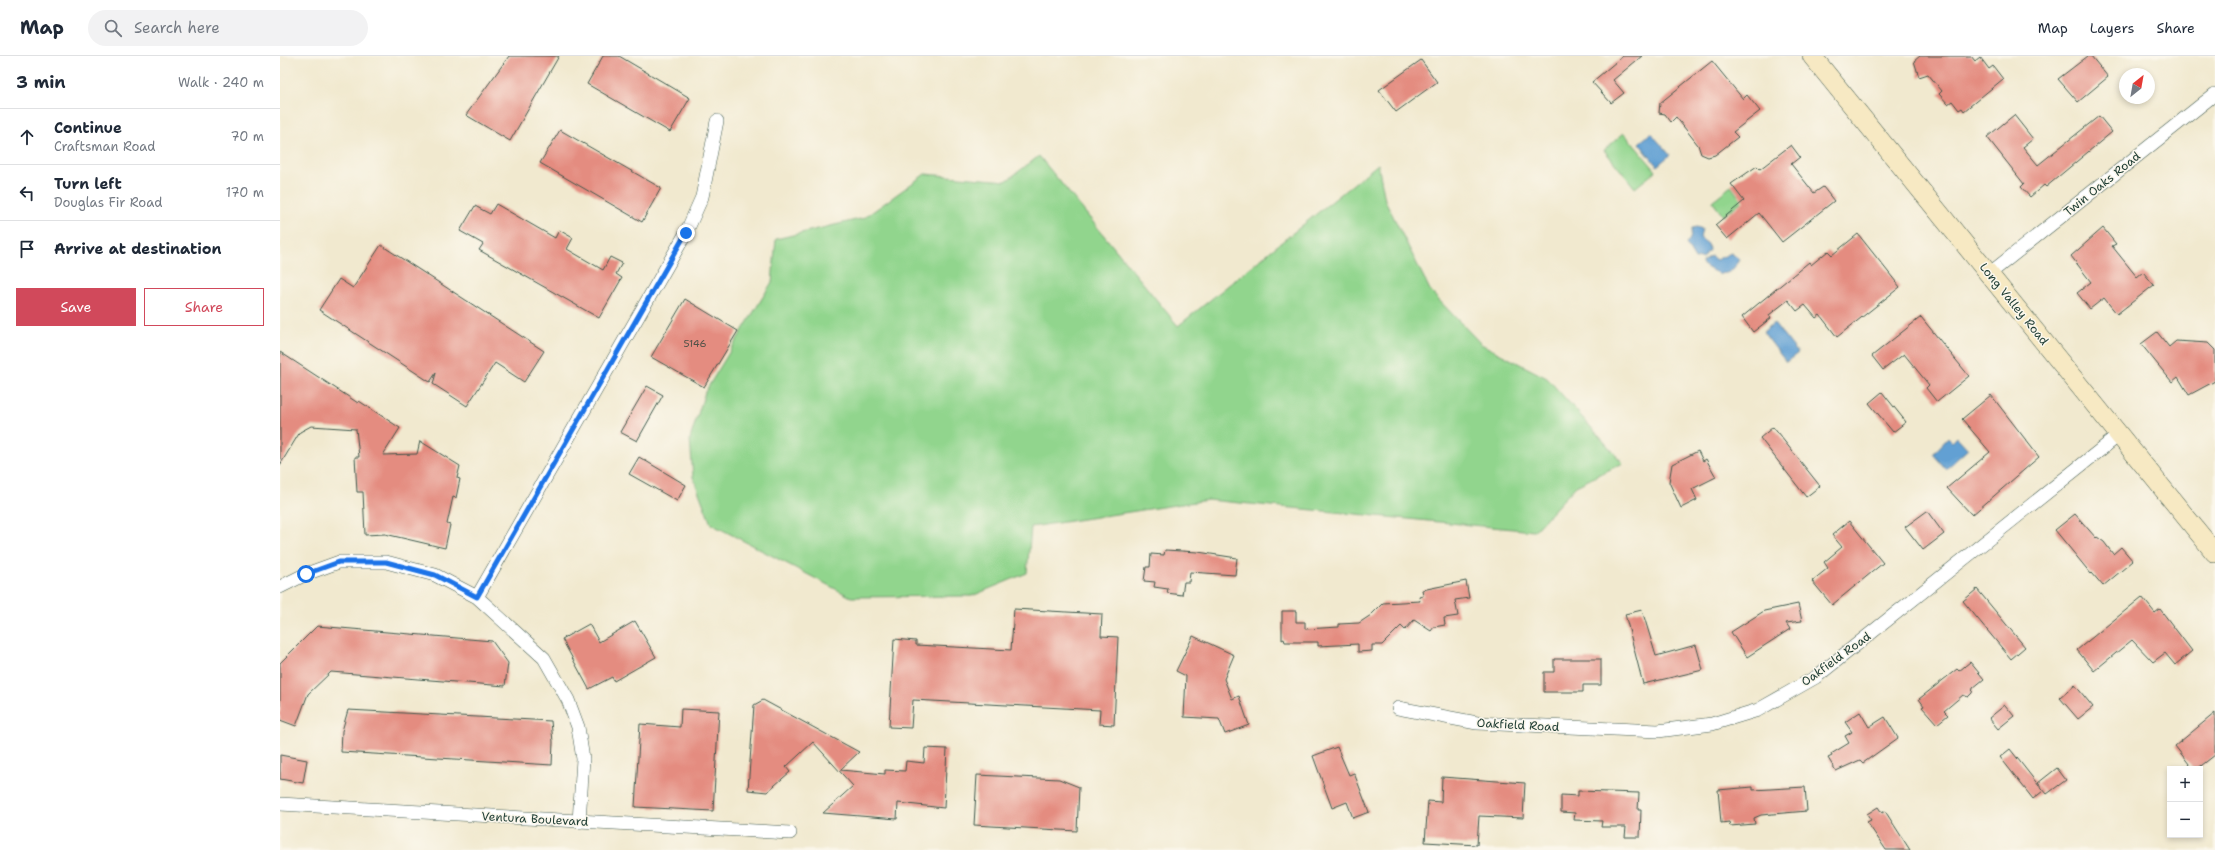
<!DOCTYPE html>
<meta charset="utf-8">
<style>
body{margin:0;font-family:"Shantell Sans",sans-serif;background:#f2f2f3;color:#1f2937}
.controls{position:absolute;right:12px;bottom:12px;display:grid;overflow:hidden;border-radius:0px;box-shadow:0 2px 6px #0003}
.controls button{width:36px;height:36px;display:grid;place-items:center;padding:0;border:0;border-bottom:1px solid #e0e1e3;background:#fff;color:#1f2937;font:20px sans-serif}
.compass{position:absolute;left:1839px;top:12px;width:36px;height:36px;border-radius:50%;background:#fff;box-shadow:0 2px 6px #0003;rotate:31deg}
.stop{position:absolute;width:12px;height:12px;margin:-9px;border:3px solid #1a73e8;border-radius:50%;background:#fff}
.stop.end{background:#1a73e8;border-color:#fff;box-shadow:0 1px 4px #0008}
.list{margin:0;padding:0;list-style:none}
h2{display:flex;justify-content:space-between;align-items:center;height:52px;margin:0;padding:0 16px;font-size:17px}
h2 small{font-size:13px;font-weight:400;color:#747a83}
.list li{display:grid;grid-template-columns:26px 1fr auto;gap:12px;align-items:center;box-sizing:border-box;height:56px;padding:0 16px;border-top:1px solid #e0e1e3}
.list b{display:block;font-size:15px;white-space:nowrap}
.list p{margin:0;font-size:13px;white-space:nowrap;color:#747a83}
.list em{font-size:13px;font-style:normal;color:#747a83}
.actions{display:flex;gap:8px;padding:12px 16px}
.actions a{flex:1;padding:9px 0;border:1px solid #d1495b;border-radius:0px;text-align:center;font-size:14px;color:#d1495b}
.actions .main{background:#d1495b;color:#fff}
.icon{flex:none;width:22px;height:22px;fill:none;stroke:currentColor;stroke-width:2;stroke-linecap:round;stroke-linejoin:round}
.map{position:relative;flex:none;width:1935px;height:794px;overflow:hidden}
header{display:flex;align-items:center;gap:24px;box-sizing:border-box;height:56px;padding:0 20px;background:#fff;border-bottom:1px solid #e0e1e3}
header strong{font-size:19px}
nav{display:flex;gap:22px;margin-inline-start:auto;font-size:14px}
.search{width:280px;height:36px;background:#f2f2f3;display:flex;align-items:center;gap:10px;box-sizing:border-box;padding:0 14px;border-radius:22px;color:#747a83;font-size:15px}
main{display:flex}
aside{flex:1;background:#fff}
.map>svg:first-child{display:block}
.green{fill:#91d58d;stroke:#588960}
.water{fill:#62a0d3;stroke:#406e84}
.building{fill:#e48c80}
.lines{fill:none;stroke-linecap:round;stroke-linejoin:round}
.street-casing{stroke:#3e574b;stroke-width:14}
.secondary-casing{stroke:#3e574b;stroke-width:20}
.street{stroke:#fff;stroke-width:13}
.secondary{stroke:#f7e9c3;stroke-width:19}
.route{stroke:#1a73e8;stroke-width:5}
.labels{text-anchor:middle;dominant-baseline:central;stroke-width:3;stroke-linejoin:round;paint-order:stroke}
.number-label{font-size:10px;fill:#505147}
.street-label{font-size:12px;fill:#1f3d34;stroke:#fbf7ec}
</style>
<header>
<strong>Map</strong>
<div class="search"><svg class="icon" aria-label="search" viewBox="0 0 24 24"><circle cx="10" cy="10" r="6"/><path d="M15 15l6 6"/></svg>Search here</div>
<nav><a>Map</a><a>Layers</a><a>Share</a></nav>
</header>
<main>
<aside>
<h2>3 min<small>Walk · 240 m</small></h2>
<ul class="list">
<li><svg class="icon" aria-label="ahead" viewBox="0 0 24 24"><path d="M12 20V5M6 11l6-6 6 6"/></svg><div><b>Continue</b><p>Craftsman Road</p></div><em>70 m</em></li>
<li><svg class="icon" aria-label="left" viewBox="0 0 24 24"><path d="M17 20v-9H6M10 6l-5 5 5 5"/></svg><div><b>Turn left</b><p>Douglas Fir Road</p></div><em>170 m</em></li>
<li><svg class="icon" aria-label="arrive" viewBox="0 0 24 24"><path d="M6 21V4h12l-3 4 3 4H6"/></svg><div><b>Arrive at destination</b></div></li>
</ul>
<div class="actions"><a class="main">Save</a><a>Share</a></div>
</aside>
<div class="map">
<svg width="1935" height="794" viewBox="0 0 1935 794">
<rect width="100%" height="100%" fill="#fbf7ec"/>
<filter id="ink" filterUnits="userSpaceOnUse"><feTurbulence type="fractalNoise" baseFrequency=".025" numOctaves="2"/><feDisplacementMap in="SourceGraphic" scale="8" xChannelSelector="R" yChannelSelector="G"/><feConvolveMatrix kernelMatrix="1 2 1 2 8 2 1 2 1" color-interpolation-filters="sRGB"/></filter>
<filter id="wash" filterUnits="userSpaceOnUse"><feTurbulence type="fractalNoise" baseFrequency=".012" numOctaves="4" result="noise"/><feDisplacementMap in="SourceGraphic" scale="16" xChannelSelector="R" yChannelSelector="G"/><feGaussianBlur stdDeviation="0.9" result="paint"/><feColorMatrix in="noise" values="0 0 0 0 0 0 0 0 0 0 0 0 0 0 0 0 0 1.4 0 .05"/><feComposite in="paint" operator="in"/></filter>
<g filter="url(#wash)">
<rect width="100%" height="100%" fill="#f1e9cf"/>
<path class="green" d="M1344,77L1376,115L1355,132L1324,94Z
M759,100L898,270L1098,108L1105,144L1151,236L1201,288L1267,322L1343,407L1296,430L1254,475L928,444L751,471L747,517L692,540L571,541L431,468L413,421L410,383L425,336L492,226L496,183L584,162L645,118L726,125Z
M1451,130L1462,145L1443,160L1432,145Z"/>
<path class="water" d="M1371,77L1390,99L1377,110L1359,87Z
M1417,171L1422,173L1420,182L1428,188L1429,194L1423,202L1415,203L1406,188L1410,183L1412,172Z
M1451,197L1459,203C1450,224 1437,219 1422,208V206L1431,200L1436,204Z
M1494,267L1518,297L1506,306L1483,276Z
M1677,381L1688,393L1666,413L1653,398L1668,382L1672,386Z"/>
<g id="blocks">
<path class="building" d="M229,0H279L230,85L186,59Z
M323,0H339L410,42L390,76L307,28Z
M1343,0H1362L1333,24L1344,37L1331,47L1312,26Z
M1640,0H1691L1695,5L1700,1L1709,13L1713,10L1723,23L1684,55L1682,52L1679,54L1672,45L1668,48L1659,38L1662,35L1648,18L1639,21L1634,5Z
M1808,0H1811L1828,21L1798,46L1778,23Z
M1141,4L1157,26L1116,56L1099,34Z
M1432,5L1463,43L1467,39L1480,55L1453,76L1458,81L1435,99L1428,101L1421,98L1418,89L1396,61L1391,66L1385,58L1379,57L1380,47Z
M1734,59L1753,83L1743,91L1758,109L1819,60L1832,76L1766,131L1764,129L1750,141L1741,131L1744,128L1707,81Z
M280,74L381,132L362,166L260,107Z
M1511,89L1520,101L1511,108L1534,137L1543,131L1554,145L1502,186L1479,157L1447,183L1435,169L1464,145L1451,128L1477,110L1480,113Z
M216,148L275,182L279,174L293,182L287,193L323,214L330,201L342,207L336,218L342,222L319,262L199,194L203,188L180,175L195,150L210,158Z
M1823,172L1836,188L1832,190L1857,221L1863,216L1874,229L1837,258L1824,242L1810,253L1797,237L1811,226L1791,200Z
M1578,178L1620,231L1557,281L1540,259L1536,262L1525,249L1517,255L1508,244L1489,259L1491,262L1473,276L1462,261L1529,206L1531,209L1548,195L1552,199Z
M101,189L264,295L244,326L215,307L187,350L153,328L156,317L150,326L39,254L59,223L73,232Z
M405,243L458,275L424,331L371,301Z
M1641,261L1689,320L1657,346L1646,332L1649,329L1624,298L1603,314L1592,300Z
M1877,276L1889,291L1896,285L1928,287L1935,294V325L1909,339L1898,321L1892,326L1861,288Z
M0,296L78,347L79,345L120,372L103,399L137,398L140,385L180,410L177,422L180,423L176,442L173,441L167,468L170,469L165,492L105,478L85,479L83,436H77L75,401H79L76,373L31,370L20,376L0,409Z
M367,330L383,339L357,385L340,376Z
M1602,336L1626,366L1613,376L1589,347Z
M1711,339L1759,401L1692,459L1667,432L1710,396L1682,363Z
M1493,371L1540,430L1526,441L1480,382Z
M1418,395L1423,405L1426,403L1436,421L1412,433L1417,444L1401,452L1389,426L1392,408Z
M359,401L406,429L397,445L349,418Z
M1647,455L1664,478L1643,494L1625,471Z
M1795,458L1816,482L1817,481L1824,486L1833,498L1841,491L1853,505L1823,530L1812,517L1811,518L1775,474Z
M1569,465L1603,507L1552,549L1532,525L1548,512L1544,506L1562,491L1552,479Z
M885,494L918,496L957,502L955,519L910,516L909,526H904L902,539L887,537L888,533L874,531L875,526L864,525L866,511H870L871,498L884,499Z
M1186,525L1189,542L1175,544L1178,560L1164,562L1165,569L1154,571L1151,575L1134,564L1125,574L1121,570L1102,589H1092V595L1078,596V588L1038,590V586H1005L1004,583L1002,584V555H1016V566H1025V573L1059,571V568L1079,567L1091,559L1103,547L1140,545L1139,541L1143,540L1142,534Z
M1697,533L1745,591L1731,603L1683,545Z
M1862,541L1875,557L1880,553L1912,595L1895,609L1885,597L1873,606L1852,584L1814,615L1797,594Z
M1518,548L1522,565L1506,567L1510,573L1467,601L1451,576L1484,555Z
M734,553L822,558L821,580L838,581L834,669L819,668L820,654L633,644L631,672L609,671L614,583L636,585V589L731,594Z
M1362,554L1376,600L1416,589L1423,614L1363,628L1345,558Z
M355,565L376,601L334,625L332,621L309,633L282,583L309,568L319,586Z
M37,570L212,585L228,607L225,630L51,616L28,638L16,670L0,664V607Z
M913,580L954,599L944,623L952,643L959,640L969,669L945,678L939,663L904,661L906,620L896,615Z
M1274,603H1321V629H1303V636H1264V616H1274Z
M1690,606L1704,623L1693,632L1692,637L1688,641L1683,639L1664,655L1668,659L1657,668L1642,651L1644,650L1639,643L1677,613L1679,615Z
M1795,629L1813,651L1798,663L1780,642Z
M483,644L579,696L560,714L605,718V714L625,715L626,705L644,707L645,692L667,693L664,752L618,747L617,763L543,757L573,730L533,686L506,711L510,716L487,736L468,734L474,649Z
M1725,649L1734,660L1718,673L1709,662Z
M401,653L439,655L433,755L355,751L360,668L400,671Z
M68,654L271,665L273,686L272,709L61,696L62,675Z
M1580,656L1589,671L1605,661L1618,682L1583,707L1580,704L1556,715L1548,702L1552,700L1551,698L1569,687L1565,680L1572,676L1565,666Z
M1935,657V699L1917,713H1913L1895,690Z
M1057,691L1069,719L1074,717L1089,756L1073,762L1067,746L1052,752L1033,700Z
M1730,693L1763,735L1753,743L1720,701Z
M0,699L27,704L23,727L0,723Z
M1777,712L1786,724L1767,738L1758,727Z
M697,719L779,723L799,731L797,775L694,769Z
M1162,721L1245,727L1243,762L1199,760L1197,789L1145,786L1148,745L1161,746Z
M1473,731V734L1525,731L1527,755L1481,759L1474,762L1475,768L1450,770L1449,766L1441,767L1438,734Z
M1298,735L1359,737L1358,754H1361L1360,781H1345L1346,771H1321L1322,765L1294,764L1295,757L1281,756V739L1298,740Z
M1598,751L1602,757L1605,755L1630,794H1606L1587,766L1591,764L1587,758Z"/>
</g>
</g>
<g filter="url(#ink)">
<use href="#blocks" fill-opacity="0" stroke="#3e574b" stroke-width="1"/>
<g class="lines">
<g class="street-casing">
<path id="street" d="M1709,218L1935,38
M0,531L26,518L59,506H106L155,519L197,541L264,602L288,644L298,671L303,703L299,766
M197,541L406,177L422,141L437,65
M1118,652L1197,667L1378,675L1432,668L1478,654L1536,621L1839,379
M0,748L510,777"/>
</g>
<g class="secondary-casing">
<path id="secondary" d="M1532,0L1935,497"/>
</g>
<use href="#street" class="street"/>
<use href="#secondary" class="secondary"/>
</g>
</g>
<g class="lines" filter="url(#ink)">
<path class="route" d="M26,518L59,506H106L155,519L197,541L406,177"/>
</g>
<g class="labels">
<g class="number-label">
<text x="415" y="287">5146</text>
</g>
<g class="street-label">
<text transform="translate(1822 128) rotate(-39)">Twin Oaks Road</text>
<text transform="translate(1734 248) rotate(51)">Long Valley Road</text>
<text transform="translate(1556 603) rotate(-36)">Oakfield Road</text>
<text transform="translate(1238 669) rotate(3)">Oakfield Road</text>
<text transform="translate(255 763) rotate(3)">Ventura Boulevard</text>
</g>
</g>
</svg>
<div class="controls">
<button>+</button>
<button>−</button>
</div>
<svg class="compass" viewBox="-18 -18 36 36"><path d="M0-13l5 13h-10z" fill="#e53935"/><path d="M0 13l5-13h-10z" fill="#747a83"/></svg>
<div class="stop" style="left:26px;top:518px"></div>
<div class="stop end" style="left:406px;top:177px"></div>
</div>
</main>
